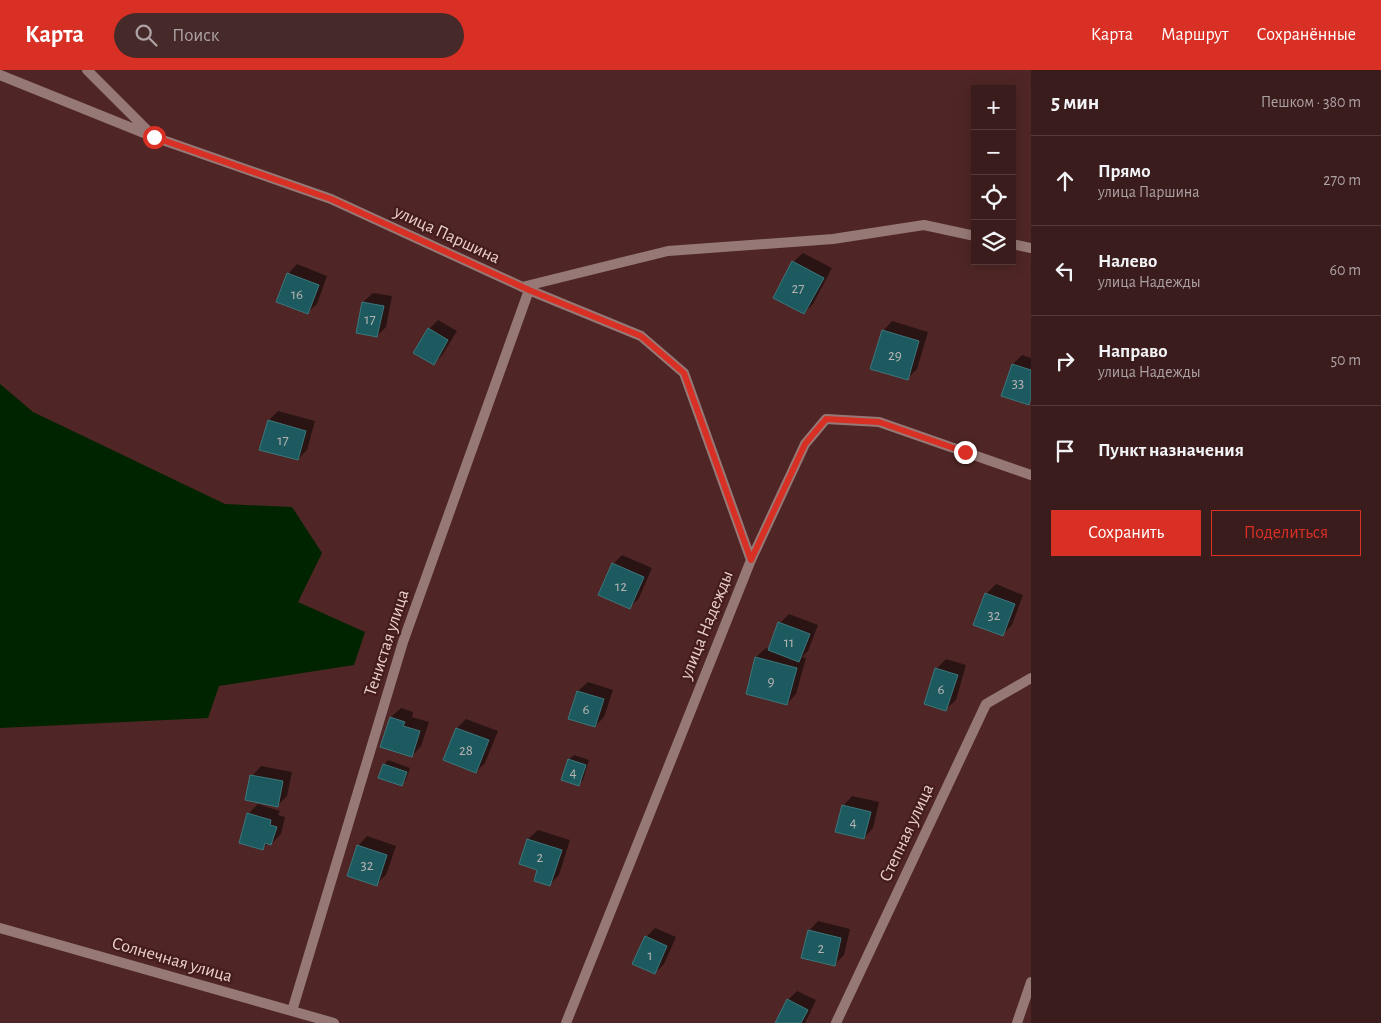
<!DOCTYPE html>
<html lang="ru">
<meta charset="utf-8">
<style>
body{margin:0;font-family:"Alegreya Sans",sans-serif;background:#462929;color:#f1f3f6}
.controls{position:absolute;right:15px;top:15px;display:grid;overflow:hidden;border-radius:0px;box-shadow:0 2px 12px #0003}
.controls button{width:45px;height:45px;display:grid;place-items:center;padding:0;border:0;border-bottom:1px solid #543a3b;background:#3b1c1c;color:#f1f3f6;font:25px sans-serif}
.stop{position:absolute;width:15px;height:15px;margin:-11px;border:4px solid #d93025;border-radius:50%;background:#fff}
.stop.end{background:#d93025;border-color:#fff;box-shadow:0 1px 5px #0008}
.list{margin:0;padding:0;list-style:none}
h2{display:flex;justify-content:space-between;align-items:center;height:65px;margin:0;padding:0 20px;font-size:21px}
h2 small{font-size:16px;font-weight:400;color:#aca1a3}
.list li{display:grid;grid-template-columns:32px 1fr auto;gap:15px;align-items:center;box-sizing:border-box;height:90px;padding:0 20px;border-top:1px solid #543a3b}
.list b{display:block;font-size:19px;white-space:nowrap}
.list p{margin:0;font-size:16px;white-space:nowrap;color:#aca1a3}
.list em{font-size:16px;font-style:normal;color:#aca1a3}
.actions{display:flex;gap:10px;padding:15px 20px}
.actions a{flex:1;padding:11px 0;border:1px solid #d93025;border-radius:0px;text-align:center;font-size:18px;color:#d93025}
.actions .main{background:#d93025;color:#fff}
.icon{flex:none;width:28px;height:28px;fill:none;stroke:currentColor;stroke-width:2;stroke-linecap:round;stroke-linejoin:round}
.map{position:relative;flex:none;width:1031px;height:953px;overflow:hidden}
header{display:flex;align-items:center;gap:30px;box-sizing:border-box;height:70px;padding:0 25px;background:#d93025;color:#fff}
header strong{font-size:24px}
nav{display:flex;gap:28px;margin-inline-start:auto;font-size:18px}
.search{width:350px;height:45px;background:#462929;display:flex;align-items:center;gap:12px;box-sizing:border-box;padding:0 18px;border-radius:28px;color:#aca1a3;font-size:19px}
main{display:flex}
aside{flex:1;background:#3b1c1c}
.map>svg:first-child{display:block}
.water{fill:#002400}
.shadow{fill:#0007}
.building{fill:#1c5a5f;stroke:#3c777c}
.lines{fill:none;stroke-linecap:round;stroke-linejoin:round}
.minor{stroke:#967977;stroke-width:10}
.route{stroke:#d93025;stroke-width:6}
.labels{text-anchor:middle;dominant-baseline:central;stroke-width:4.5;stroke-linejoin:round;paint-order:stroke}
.number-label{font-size:15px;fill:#b6b2b2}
.street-label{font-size:18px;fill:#eacfcd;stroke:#441c1b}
</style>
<header>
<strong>Карта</strong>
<div class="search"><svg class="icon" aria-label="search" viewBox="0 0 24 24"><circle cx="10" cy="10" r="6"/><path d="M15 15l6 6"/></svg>Поиск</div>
<nav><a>Карта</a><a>Маршрут</a><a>Сохранённые</a></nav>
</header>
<main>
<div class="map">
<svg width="1031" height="953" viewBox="0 0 1031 953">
<rect width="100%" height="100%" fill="#4f2625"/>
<path class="water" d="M0,314L33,342L225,434L292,437L322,483L298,532L365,562L354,595L219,616L208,648L0,658Z"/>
<path class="shadow" d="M803,183L832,198L813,234L804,243L793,192Z
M297,194L327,206L317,234L307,243L288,204Z
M373,223L392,226L386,257L377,266L357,262L363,232Z
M438,250L457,261L443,284L434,294L429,259Z
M892,251L928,262L917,299L907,309L883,261Z
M1022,285L1031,288V331L1028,334L1013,294Z
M278,341L315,351L307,380L298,389L269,350Z
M622,485L652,498L639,528L630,537L613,494Z
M996,514L1023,525L1012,555L1002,565L986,524Z
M789,544L818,555L808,581L802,587L806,588L796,624L787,634L747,623L756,587L766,578L770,579L780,553Z
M946,589L966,595L956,630L946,639L936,599Z
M588,612L613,620L604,647L595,656L570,648L578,621Z
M401,638L413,642L412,647L429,652L421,676L412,686L391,647Z
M466,649L498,661L485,693L476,702L445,690L457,658Z
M574,685L589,690L583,710L578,715L569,689Z
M388,690L410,698L406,710L402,714L384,695Z
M261,696L292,702L287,726L278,735L252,706Z
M852,726L879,732L873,758L864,768L843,736Z
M258,734L280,741L278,745L285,747L281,764L271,774L268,773L263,778L248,744Z
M538,760L570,770L559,805L550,814L539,799L521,793L528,769Z
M367,766L396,776L386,805L376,814L358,776Z
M818,851L850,859L844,885L835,894L809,861Z
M655,858L676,867L664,894L655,903L646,867Z
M797,921L816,930L805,953H776L788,930Z"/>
<path class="building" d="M792,191L824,208L804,244L773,228Z
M287,203L319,215L308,244L276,232Z
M362,232L384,236L377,267L356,263Z
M428,258L448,270L434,295L413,283Z
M882,260L919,271L908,310L870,299Z
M1012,294L1031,300V328L1029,335L1001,326Z
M268,350L306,361L298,390L259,380Z
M612,493L644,507L630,539L598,525Z
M985,523L1015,534L1003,566L973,555Z
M778,552L810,564L799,592L768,580Z
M755,587L797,598L787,635L746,624Z
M935,598L958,605L946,641L924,634Z
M577,621L604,629L595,657L568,649Z
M390,647L405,652L403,656L420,661L412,687L380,677Z
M456,658L489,670L476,703L443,690Z
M568,689L586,695L579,716L561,710Z
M383,694L407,702L402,716L378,708Z
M250,705L283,711L278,737L245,730Z
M842,735L871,742L864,769L835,762Z
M247,743L271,750L270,755L277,757L271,775L265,773L263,780L239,773Z
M527,769L562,780L550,816L534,811L537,800L519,794Z
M357,775L387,785L377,816L347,806Z
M808,860L841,868L835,896L801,888Z
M645,866L667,876L655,904L632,894Z
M787,929L808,940L801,953H775Z"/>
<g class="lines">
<path class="minor" d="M87,0L150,63
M0,5L154,67L331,129L529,220L641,266L684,303L751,490
M1012,174L1031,178
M522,217L668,181L833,169L924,155L975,166
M0,858L334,953
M292,941L403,572L529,220
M566,953L751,490L805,374L826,349L879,352L1031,405
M836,953L986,634L1031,608
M1017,953L1031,912"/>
</g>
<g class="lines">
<path class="route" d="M154,67L331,129L529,220L641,266L684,303L751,490L805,374L826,349L879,352L965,382"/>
</g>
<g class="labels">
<g class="number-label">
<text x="798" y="218">27</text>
<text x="297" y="224">16</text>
<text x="370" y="249">17</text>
<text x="895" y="285">29</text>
<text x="1018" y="313">33</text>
<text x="283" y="370">17</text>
<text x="621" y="516">12</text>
<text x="994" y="545">32</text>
<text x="789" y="572">11</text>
<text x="771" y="611">9</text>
<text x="941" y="619">6</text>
<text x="586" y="639">6</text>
<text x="466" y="680">28</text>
<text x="573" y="702">4</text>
<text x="853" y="752">4</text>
<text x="540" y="787">2</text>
<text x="367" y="795">32</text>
<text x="821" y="878">2</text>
<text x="650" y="885">1</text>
</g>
<g class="street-label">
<text transform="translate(447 165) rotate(25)">улица Паршина</text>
<text transform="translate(707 555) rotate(-68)">улица Надежды</text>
<text transform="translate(387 573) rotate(-72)">Тенистая улица</text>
<text transform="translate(907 763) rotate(-65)">Степная улица</text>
<text transform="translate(172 890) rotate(16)">Солнечная улица</text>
</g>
</g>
</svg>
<div class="controls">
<button>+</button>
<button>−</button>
<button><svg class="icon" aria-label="locate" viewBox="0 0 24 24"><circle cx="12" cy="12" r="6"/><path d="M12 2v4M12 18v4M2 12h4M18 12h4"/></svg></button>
<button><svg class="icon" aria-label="layers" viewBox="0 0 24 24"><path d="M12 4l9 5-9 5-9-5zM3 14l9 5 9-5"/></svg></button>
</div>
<div class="stop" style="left:154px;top:67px"></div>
<div class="stop end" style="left:965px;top:382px"></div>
</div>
<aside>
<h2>5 мин<small>Пешком · 380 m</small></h2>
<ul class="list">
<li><svg class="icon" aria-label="ahead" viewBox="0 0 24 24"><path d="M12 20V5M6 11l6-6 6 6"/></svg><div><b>Прямо</b><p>улица Паршина</p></div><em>270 m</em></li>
<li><svg class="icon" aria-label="left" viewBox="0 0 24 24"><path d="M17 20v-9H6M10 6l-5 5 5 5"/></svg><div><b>Налево</b><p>улица Надежды</p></div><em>60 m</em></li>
<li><svg class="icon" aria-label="right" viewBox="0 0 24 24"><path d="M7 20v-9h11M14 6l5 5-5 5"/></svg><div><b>Направо</b><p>улица Надежды</p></div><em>50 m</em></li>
<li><svg class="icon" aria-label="arrive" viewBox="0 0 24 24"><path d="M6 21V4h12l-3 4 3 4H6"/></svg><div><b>Пункт назначения</b></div></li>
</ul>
<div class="actions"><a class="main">Сохранить</a><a>Поделиться</a></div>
</aside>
</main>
